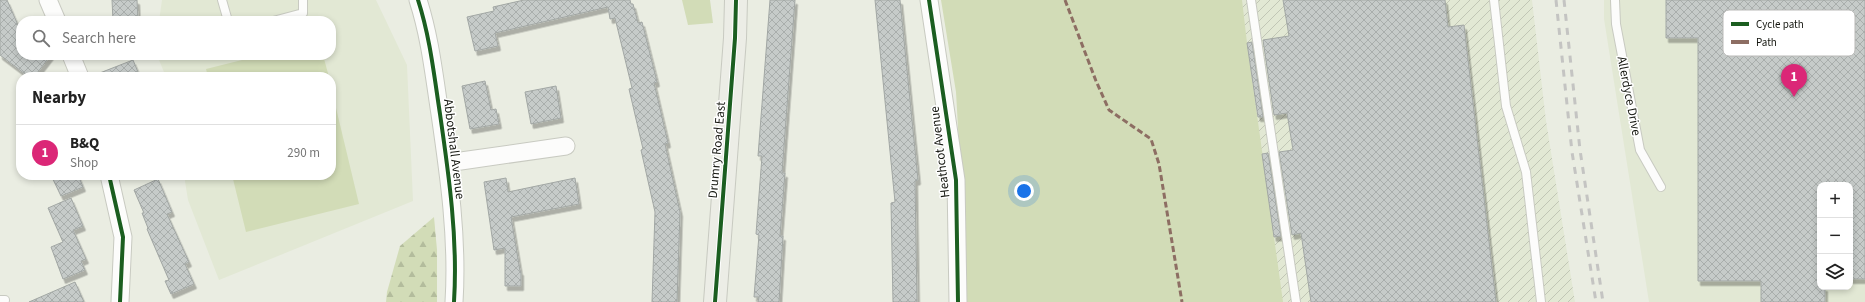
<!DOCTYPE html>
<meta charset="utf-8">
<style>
body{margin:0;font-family:"Source Sans 3",sans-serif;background:#f6f6f6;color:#222}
.controls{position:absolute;right:12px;bottom:12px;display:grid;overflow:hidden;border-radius:8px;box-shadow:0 2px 6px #0003}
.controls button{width:36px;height:36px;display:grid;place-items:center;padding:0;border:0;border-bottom:1px solid #e0e0e0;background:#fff;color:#222;font:20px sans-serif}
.you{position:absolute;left:1024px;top:191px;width:14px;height:14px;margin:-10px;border:3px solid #fff;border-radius:50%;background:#1a73e8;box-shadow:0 0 0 6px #1a73e833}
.badge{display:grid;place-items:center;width:26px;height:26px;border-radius:50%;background:#db2777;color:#fff;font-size:13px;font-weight:700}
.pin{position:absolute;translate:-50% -33px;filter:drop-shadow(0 1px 2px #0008)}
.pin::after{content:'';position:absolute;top:21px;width:14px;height:12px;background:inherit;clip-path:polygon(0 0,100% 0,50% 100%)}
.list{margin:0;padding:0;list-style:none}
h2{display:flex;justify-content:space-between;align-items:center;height:52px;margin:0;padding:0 16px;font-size:17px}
h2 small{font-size:13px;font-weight:400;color:#767676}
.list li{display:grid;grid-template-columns:26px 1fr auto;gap:12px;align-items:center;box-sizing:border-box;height:56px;padding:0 16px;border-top:1px solid #e0e0e0}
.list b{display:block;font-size:15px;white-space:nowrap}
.list p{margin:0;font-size:13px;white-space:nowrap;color:#767676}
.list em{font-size:13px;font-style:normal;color:#767676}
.icon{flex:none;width:22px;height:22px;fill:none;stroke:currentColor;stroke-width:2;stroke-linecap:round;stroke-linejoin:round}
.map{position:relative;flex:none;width:1865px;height:302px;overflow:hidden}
.search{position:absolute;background:#fff;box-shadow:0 2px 6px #0003;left:16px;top:16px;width:320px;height:44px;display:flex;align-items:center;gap:10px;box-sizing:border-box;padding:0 14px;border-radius:16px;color:#767676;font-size:15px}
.panel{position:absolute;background:#fff;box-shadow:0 2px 6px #0003;left:16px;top:72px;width:320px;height:108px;border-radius:16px}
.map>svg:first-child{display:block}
.built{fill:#e2e8d4;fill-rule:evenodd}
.industrial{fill:url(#industrial-furrows)}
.green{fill:#d2dcb7}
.forest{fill:url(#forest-firs)}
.building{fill:url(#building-cross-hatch);stroke:#a2a7a4;filter:url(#shadow)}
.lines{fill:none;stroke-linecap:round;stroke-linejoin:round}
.lane-casing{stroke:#c8cac1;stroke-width:10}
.street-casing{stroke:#c8cac1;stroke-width:19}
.secondary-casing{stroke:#c8cac1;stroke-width:24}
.lane{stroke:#fcfcfb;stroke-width:8}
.street{stroke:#fcfcfb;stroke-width:17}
.secondary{stroke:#ecede6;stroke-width:22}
.rail{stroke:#c4c4c2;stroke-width:3;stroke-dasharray:7 7;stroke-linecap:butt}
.quiet{stroke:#8d6e63;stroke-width:3;stroke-dasharray:6 3;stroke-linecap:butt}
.cycleway-casing{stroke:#fff;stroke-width:6}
.cycleway{stroke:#1b5e20;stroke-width:4}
.labels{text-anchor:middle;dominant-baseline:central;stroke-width:3;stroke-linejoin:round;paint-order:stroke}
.street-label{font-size:13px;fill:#151710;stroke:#fff}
.key{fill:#fff;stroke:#b9b9b7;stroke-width:1}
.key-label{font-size:11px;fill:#151710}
</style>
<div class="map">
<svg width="1865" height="302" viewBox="0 0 1865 302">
<defs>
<pattern id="industrial-furrows" width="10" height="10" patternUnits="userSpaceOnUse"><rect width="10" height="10" fill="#e2e8d4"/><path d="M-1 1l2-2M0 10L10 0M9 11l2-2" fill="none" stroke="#c1c6b5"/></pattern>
<pattern id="forest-firs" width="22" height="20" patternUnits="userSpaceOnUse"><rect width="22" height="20" fill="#d2dcb7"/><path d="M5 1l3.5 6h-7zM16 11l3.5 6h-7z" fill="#b3bc9c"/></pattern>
<pattern id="building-cross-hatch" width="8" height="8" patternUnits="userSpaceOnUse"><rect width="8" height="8" fill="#c6cbc9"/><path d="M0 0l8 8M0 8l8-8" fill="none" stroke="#a9aeac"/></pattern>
<filter id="shadow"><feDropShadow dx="2.5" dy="4.5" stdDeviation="0" flood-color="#0004"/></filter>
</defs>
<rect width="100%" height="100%" fill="#eaede2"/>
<path class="built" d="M162,0H376L407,65L413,201L219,280L188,200L184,175H331V77H166L157,55H331V21H159Z
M1604,0H1865V302H1649L1604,19ZM1820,185H1850V287H1820Z"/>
<path class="industrial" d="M1158,0H1532L1546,121L1575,302H1196Z"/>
<path class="green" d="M682,0H710L713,23L688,25Z
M941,0H1242L1247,43L1283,302H966V270L956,92Z
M262,55H323L329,77H208L206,69Z
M331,87L359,204L246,232L232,175H331Z"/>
<path class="forest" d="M434,217L437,250V302H386L387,292L400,246Z"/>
<path class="building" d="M0,0H7L21,32V55H51L34,77H29L0,55Z
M112,0H137L138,21H113Z
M524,0H630L631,4H633L638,23L642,22L657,82L654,83L668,143L665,144L680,212L677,302H652L655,212L641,150L643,149L629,89L632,88L615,18L610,19L608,7L495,33L498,46L475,51L467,17L494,11L493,7Z
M770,0H795L782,173H785L780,236H783L779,302H758L759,297H754L759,235L756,234L762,156H758Z
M875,0H900L918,180L915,181L917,302H893L891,203L895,202Z
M1283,0H1445L1448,27L1464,25L1496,302H1311L1301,233L1292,235L1279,152L1293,150L1287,113L1274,115L1263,40L1289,36Z
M1666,0H1865V279H1850V185H1820V287H1825V302H1761V281H1698V38H1666Z
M1252,42L1263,117H1258L1247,43Z
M133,60L140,77H92V76Z
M485,81L491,110L496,109L499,124L470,129L462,86Z
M556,86L561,118L531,124L525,92Z
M1268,153L1281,236L1274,237L1262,154Z
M51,175H78L83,187L61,196Z
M506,178L508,192L575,178L579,204L511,217L520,271H521V286H505V248L494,250L484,182Z
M158,179L172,212L167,214L189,262L185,264L194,284L171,294L165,281L169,280L147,229L148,228L142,213H144L134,190Z
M71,198L83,226L73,230L86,259L81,261L85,270L63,279L51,247L63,242L48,208Z
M75,282L84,302H29Z"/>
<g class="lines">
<g class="lane-casing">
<path id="lane" d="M222,0L228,21
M1251,0L1296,302
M1494,0L1506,106L1526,172L1541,302
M1615,0L1616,24L1640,150L1661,187
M273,21L303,13V0
M0,300H5"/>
</g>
<g class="street-casing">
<path id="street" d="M48,0L57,21
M418,0C430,37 434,75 440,114C449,176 458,239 454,302
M929,0L956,180L958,302
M71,55L80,77
M447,163L566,146
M109,175L123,237L120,302"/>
</g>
<g class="secondary-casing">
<path id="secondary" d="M715,302L735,38L736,0"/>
</g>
<use href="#lane" class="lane"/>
<use href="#street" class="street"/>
<use href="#secondary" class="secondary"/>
<path class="rail" d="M1556,0L1572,152L1596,302
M1564,0L1580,150L1603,302"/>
<path class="quiet" d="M1065,0L1096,81L1109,110L1151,139L1159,164L1182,302"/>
<g class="cycleway-casing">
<path id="cycleway" d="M418,0C430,37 434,75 440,114C449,176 458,239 454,302
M929,0L956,180L958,302
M109,175L123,237L120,302
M715,302L735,38L736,0"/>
</g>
<use href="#cycleway" class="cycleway"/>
</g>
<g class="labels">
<g class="street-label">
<text transform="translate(1629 96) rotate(79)">Allerdyce Drive</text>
<text transform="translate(454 149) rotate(83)">Abbotshall Avenue</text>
<text transform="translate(717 150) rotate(-85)">Drumry Road East</text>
<text transform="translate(940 152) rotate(-97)">Heathcot Avenue</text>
</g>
</g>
<rect x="1723" y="10" width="132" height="46" rx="6" class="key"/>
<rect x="1731" y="22" width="18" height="4" fill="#1b5e20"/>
<rect x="1731" y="40" width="18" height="4" fill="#8d6e63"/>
<g class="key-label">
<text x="1756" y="28">Cycle path</text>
<text x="1756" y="46">Path</text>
</g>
</svg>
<div class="controls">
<button>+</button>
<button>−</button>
<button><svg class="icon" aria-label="layers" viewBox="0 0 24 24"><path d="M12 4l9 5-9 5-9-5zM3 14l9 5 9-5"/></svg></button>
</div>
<div class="you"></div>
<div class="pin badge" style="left:1794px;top:97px">1</div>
<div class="search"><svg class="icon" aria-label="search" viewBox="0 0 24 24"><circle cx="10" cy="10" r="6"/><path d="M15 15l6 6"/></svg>Search here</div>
<section class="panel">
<h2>Nearby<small></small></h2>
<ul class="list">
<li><span class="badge">1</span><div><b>B&amp;Q</b><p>Shop</p></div><em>290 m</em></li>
</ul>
</section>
</div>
